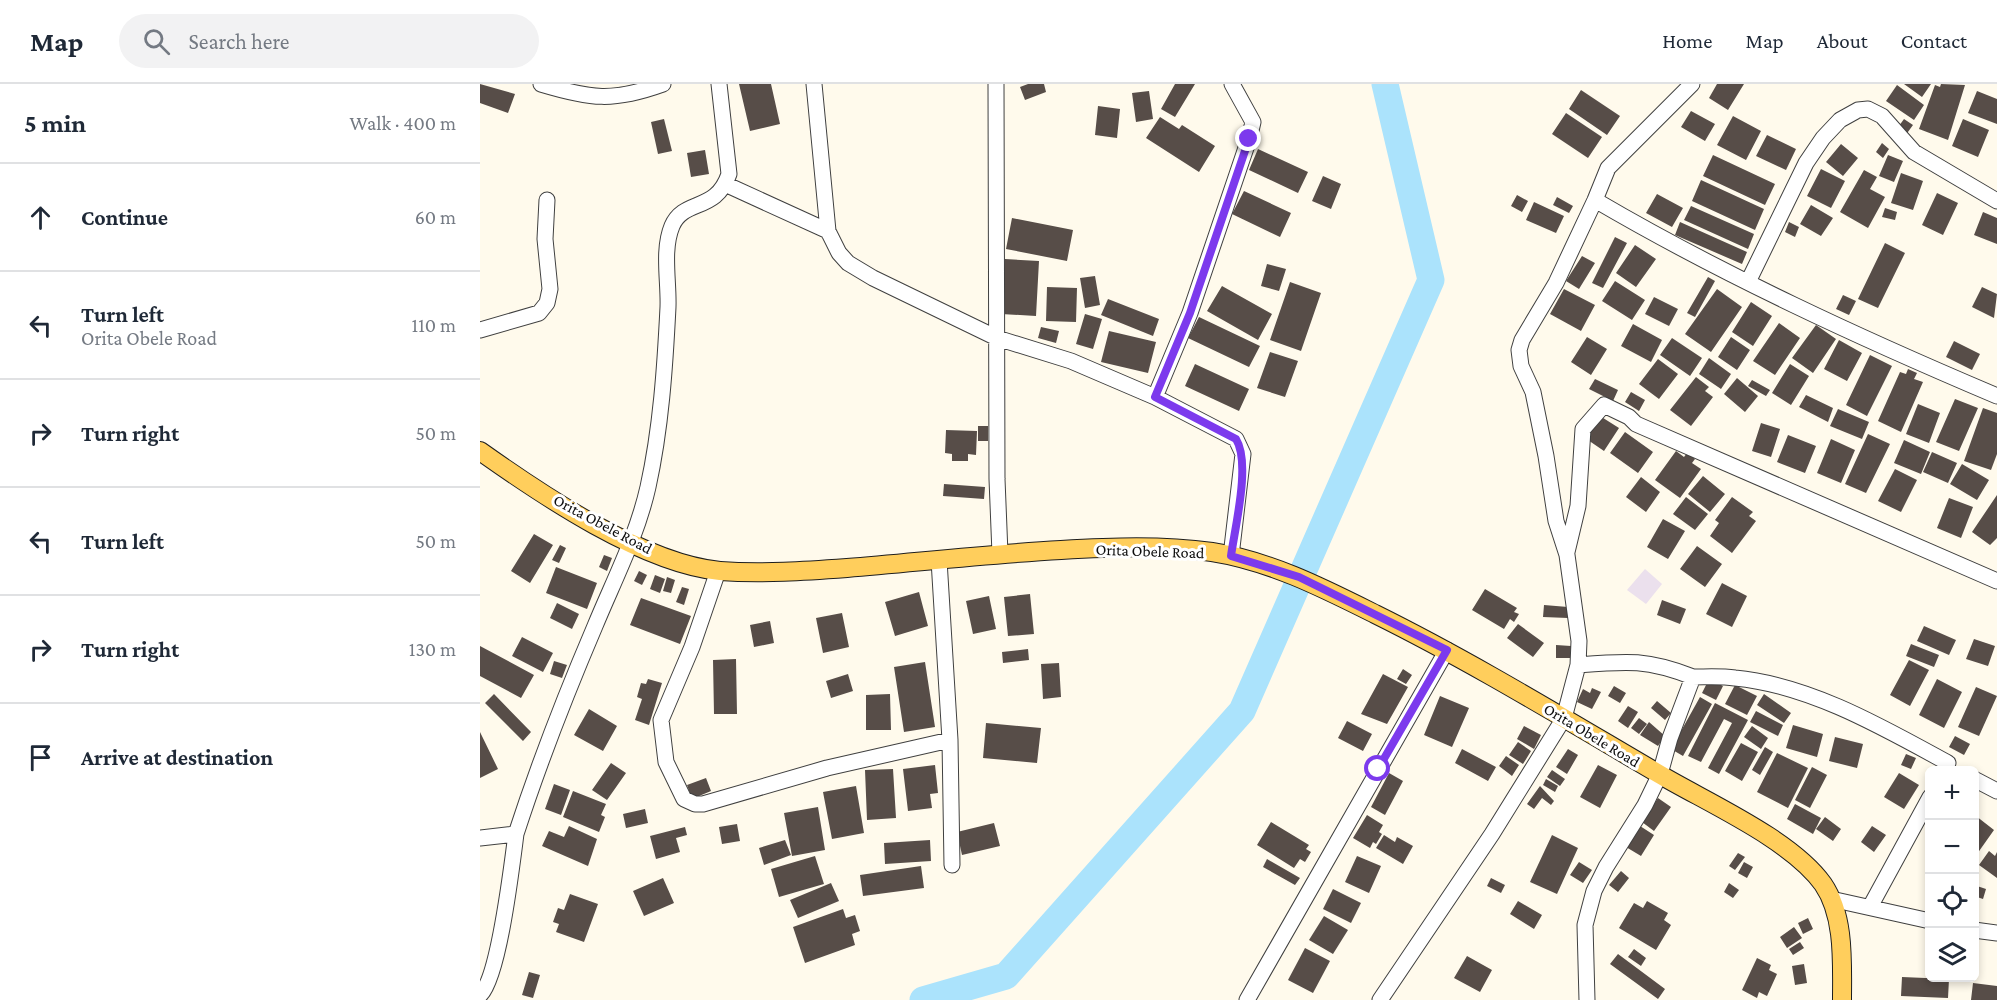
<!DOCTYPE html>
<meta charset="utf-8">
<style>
body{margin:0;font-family:"Crimson Pro",serif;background:#f2f2f3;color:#1f2937}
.controls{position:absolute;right:18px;bottom:18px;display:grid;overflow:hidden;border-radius:9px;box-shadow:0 3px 9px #0003}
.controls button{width:54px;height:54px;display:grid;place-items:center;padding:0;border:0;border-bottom:2px solid #e0e1e3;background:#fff;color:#1f2937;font:30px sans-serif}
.stop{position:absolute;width:18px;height:18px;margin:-14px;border:4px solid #7c3aed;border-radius:50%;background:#fff}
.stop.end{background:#7c3aed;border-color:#fff;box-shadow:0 2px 6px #0008}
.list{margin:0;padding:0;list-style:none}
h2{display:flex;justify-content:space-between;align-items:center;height:78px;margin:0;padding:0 24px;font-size:26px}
h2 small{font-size:20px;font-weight:400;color:#747a83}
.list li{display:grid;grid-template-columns:39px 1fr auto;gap:18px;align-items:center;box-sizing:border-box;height:108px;padding:0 24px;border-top:2px solid #e0e1e3}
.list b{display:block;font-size:22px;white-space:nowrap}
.list p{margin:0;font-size:20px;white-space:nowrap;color:#747a83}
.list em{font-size:20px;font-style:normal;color:#747a83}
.icon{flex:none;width:33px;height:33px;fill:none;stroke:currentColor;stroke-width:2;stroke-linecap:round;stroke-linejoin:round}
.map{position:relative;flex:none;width:1517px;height:916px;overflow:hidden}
header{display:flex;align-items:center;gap:36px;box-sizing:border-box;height:84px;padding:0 30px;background:#fff;border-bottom:2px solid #e0e1e3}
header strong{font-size:28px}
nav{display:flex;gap:33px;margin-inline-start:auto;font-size:21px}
.search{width:420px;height:54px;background:#f2f2f3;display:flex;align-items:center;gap:15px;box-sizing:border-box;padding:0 21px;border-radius:33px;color:#747a83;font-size:22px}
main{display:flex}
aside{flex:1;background:#fff}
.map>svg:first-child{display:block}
.industrial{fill:#ebe0ed}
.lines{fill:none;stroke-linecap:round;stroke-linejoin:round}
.river{stroke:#abe3fc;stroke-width:27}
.building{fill:#574d48}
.minor-casing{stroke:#404040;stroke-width:17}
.major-casing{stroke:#1e1e1e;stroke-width:20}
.minor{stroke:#fff;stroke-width:15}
.major{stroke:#ffce5c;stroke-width:18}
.route{stroke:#7c3aed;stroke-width:8}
.labels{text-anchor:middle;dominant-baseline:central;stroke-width:6;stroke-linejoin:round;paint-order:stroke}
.street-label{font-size:16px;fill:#0d0d0d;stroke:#fff}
</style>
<header>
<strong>Map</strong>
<div class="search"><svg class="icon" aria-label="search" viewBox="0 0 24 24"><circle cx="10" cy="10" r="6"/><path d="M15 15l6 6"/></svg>Search here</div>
<nav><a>Home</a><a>Map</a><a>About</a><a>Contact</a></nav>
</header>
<main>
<aside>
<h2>5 min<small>Walk · 400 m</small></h2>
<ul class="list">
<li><svg class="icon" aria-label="ahead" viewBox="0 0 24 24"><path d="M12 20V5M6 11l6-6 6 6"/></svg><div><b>Continue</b></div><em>60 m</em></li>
<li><svg class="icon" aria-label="left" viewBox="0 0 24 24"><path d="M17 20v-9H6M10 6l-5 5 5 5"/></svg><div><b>Turn left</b><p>Orita Obele Road</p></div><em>110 m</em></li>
<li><svg class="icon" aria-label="right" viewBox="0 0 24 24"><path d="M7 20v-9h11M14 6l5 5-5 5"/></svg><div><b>Turn right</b></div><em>50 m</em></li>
<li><svg class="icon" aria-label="left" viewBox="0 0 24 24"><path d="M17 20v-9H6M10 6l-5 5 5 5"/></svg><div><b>Turn left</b></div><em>50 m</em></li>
<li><svg class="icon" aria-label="right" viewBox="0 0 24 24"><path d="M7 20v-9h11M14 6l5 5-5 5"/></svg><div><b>Turn right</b></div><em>130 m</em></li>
<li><svg class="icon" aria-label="arrive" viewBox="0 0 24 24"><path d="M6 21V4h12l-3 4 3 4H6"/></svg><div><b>Arrive at destination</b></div></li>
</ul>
</aside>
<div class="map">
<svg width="1517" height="916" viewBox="0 0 1517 916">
<rect width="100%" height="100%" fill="#fffaec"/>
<path class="industrial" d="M1165,485L1182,500L1166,520L1147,506Z"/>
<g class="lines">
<path class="river" d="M443,916L526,892L762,627L951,196L905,0"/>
</g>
<path class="building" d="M0,0L35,10L28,29L0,19Z
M259,0H291L300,40L270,47Z
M548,0H564L566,8L545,16L540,3Z
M695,0H715L695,33L681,25Z
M1237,0H1264L1248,26L1229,14Z
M1424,0H1451L1442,13Z
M1461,0L1485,1L1468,56L1439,45L1455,1L1460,3Z
M1417,1L1444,21L1434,36L1406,17Z
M1101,6L1140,32L1127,51L1089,25Z
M669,7L673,35L656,38L652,9Z
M1497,7L1517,15V40L1488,29Z
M618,22L640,25L637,54L615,51Z
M1211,27L1235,40L1225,57L1201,43Z
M1086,29L1122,53L1108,74L1072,50Z
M1253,32L1281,47L1266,76L1237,61Z
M680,33L699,45L702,41L735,62L719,88L666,54Z
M184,35L192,67L178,70L171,38Z
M1424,35L1433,41L1425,52L1416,46Z
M1483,35L1509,46L1498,73L1472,62Z
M1287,51L1316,65L1306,86L1276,72Z
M1402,59L1409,65L1403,74L1396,68Z
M1361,60L1378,74L1363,92L1346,78Z
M778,65L828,88L818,109L769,86Z
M225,66L229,90L211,93L207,69Z
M1233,71L1295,100L1285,121L1223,92Z
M1408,71L1423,77L1414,98L1399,92Z
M1341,85L1365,97L1351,124L1327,112Z
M1384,86L1397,93L1390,105L1405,113L1388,144L1360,128Z
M1421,89L1443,97L1433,126L1411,119Z
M843,92L861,100L851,125L832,117Z
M1221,96L1284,125L1275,146L1212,117Z
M764,107L811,129L800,153L752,130Z
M1457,109L1478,119L1463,151L1442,141Z
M1177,110L1203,124L1192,143L1166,129Z
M1037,111L1048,117L1042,128L1031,122Z
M1077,113L1093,122L1089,129L1073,121Z
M1054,118L1084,132L1076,149L1046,136Z
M1331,121L1353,134L1341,152L1320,140Z
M1211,122L1274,150L1268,165L1204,136Z
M1405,124L1417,128L1415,136L1402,133Z
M1503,128L1517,134V160L1494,151Z
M532,134L593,146L587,177L526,165Z
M1200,138L1267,168L1262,180L1195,151Z
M1309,138L1319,143L1315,153L1305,148Z
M1135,153L1147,159L1123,204L1112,199Z
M1405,159L1425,169L1398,224L1378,215Z
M1155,161L1176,175L1156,203L1136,189Z
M1102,172L1115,179L1099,205L1086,197Z
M525,175L559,177L556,232L521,230Z
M787,180L806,185L799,207L781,202Z
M615,192L620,221L605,224L600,194Z
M1228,193L1235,197L1215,233L1207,229Z
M1135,197L1165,216L1152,236L1122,217Z
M810,198L841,209L821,267L790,256Z
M742,202L792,230L778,256L727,227Z
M567,203L597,204L596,238L566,237Z
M1502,203L1517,210L1514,234L1492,223Z
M1084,205L1115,221L1101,247L1070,230Z
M1237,205L1262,223L1231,268L1205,250Z
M1363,211L1376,217L1369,231L1356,225Z
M1174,213L1198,225L1189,242L1165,230Z
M628,215L679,235L673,252L621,231Z
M1271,218L1292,232L1273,262L1252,248Z
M605,230L622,235L613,265L596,260Z
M719,233L780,262L769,283L708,254Z
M1299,239L1320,254L1295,291L1273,277Z
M1153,240L1182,256L1171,278L1141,262Z
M1336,241L1356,255L1333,289L1312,274Z
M561,243L579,247L576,259L558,254Z
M629,247L676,258L668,289L621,278Z
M1107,253L1127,265L1111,291L1091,278Z
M1251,253L1270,266L1257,286L1238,273Z
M1192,254L1222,274L1210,292L1180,271Z
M1359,256L1382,269L1367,297L1344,285Z
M1474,257L1500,270L1492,286L1466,273Z
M790,268L818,277L805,313L777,304Z
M1390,271L1412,282L1387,332L1366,321Z
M1229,274L1251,290L1241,305L1219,290Z
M1178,275L1198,290L1179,315L1159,300Z
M715,280L769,305L759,327L705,302Z
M1310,280L1329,292L1311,321L1292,309Z
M1428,285L1437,289L1434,295L1443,298L1421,348L1398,337L1420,288L1426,290Z
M1216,293L1229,303L1225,307L1233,313L1211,342L1190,326Z
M1257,294L1278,312L1265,328L1244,310Z
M1115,295L1138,306L1133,317L1109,305Z
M1272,296L1290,306L1286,312L1268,302Z
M1151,308L1165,316L1159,327L1145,318Z
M1326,311L1353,324L1348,338L1319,323Z
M1475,315L1498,324L1479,367L1456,358Z
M1438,320L1460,329L1449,359L1426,350Z
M1503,324L1517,329V370L1511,386L1484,377Z
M1358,325L1389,338L1382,355L1350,342Z
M1120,332L1139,344L1124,367L1105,354Z
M1281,339L1300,345L1291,373L1272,367Z
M498,342H508V357H498Z
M466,346L497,347L496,371L488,370V377H472V370L465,369Z
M1145,348L1173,368L1158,389L1130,369Z
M1388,350L1410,360L1386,409L1365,400Z
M1308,351L1336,362L1325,389L1297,378Z
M1351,355L1375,366L1361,399L1337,389Z
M1424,356L1450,368L1441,390L1414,379Z
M1196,367L1204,373L1207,369L1215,375L1212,379L1221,385L1200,414L1175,396Z
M1452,368L1477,379L1468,399L1443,388Z
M1482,380L1509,396L1497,416L1470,400Z
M1415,385L1437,396L1421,428L1398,417Z
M1223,392L1245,410L1230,428L1208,410Z
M1161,393L1180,408L1166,428L1146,413Z
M464,400L505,403L504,415L463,412Z
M1517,411V454L1510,461L1492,448Z
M1206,413L1228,430L1215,446L1193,430Z
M1252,413L1273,428L1269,432L1276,437L1252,469L1230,452L1239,439L1235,436Z
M1469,414L1493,423L1481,454L1457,444Z
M1183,435L1205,447L1188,475L1167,463Z
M54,450L73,461L50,499L31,487Z
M80,461L86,464L79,479L72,476Z
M1217,462L1242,480L1225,503L1200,485Z
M124,471L132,474L127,487L119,483Z
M76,483L117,499L107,525L66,509Z
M159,487L167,491L162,501L154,497Z
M175,491L185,495L180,509L170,505Z
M187,493L195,496L191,509L183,507Z
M1242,499L1267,512L1252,543L1226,530Z
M202,503L209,505L204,521L196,518Z
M1005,505L1037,524L1034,528L1039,530L1034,538L1030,535L1024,545L992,526Z
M439,508L448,542L415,552L405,518Z
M550,510L554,550L528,552L524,513Z
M509,512L516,545L493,550L486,517Z
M161,514L211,532L200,560L150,541Z
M1182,516L1206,525L1200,540L1177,531Z
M77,519L99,530L92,545L70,534Z
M1064,521L1088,523V534L1063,533Z
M362,529L369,563L343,569L336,534Z
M290,537L294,559L274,563L270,541Z
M1038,540L1064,559L1053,573L1027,554Z
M1444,542L1476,556L1469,571L1437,557Z
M42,553L73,569L63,588L32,572Z
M1494,555L1515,562L1508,582L1486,575Z
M1431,560L1459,571L1454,583L1426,572Z
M1076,561L1091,562L1090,574H1076Z
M0,562L54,591L41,614L0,592Z
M548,565L549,576L523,579L522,568Z
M256,575L257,630H234L233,576Z
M1429,576L1449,586L1430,622L1410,611Z
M74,577L87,581L82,594L70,590Z
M445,578L455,643L424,648L414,583Z
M579,579L581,613L563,615L561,580Z
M923,585L932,591L926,600L917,595Z
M368,590L373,607L351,614L346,597Z
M903,590L928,603L907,640L881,630Z
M168,595L182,599L169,641L155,636L162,615L157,613L161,599L166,600Z
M1229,595L1243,602L1236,616L1222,609Z
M1457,595L1482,608L1464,644L1439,631Z
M1255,601L1277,612L1267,631L1245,620Z
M1134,602L1146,609L1140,619L1128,612Z
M1496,603L1517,612L1499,652L1478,643Z
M1112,604L1121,608L1112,625L1097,618L1103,605L1110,609Z
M14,610L51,648L43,657L5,619Z
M410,610L411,646H386V611Z
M1284,610L1311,629L1304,639L1277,621Z
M960,612L989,624L972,663L944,651Z
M1220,613L1232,620L1203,672L1191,665Z
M1177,617L1191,629L1185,636L1171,624Z
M1235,619L1268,636L1239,690L1228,684L1252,639L1244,635L1221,678L1208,672Z
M1148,622L1158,628L1148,644L1138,637Z
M109,625L137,642L123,667L94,651Z
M1276,627L1303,641L1298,652L1270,638Z
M1159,634L1167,640L1159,650L1151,644Z
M867,637L892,650L883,667L858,654Z
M1169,638L1185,652L1178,662L1160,651Z
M506,639L561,644L557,679L503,674Z
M1313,641L1343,650L1337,673L1306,664Z
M1044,642L1061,651L1054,665L1037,655Z
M1272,642L1288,654L1281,665L1264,653Z
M0,648L18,685L0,694Z
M1475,652L1490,660L1484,671L1469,663Z
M1355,653L1383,660L1377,684L1349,677Z
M1038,658L1051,667L1043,680L1029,671Z
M1261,659L1278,668L1262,697L1245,687Z
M1285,663L1293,668L1280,691L1272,686Z
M982,665L1016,683L1008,697L975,679Z
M1088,665L1098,671L1087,690L1076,683Z
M1297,669L1328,684L1308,724L1277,708Z
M1426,670L1436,674L1431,685L1421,681Z
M1026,672L1039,681L1032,692L1019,682Z
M131,679L146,689L127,716L112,706Z
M455,681L458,709L450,710L452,724L428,727L423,685Z
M1118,681L1137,691L1120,724L1100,713Z
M1332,683L1347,691L1330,724L1315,716Z
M413,685L416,734L387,736L385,686Z
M1072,686L1085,695L1080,702L1067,693Z
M909,689L923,697L905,731L891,723Z
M1419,689L1439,701L1424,725L1404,713Z
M226,694L231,707L212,715L207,701Z
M1066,695L1078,702L1075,708L1063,701Z
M74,700L90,706L81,731L65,725Z
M376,702L384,749L352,755L343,708Z
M1060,702L1074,717L1071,721L1062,714L1054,725L1047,720Z
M93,707L126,720L121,731L125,733L119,748L83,733Z
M1178,714L1191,723L1174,747L1162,738Z
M1315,720L1341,734L1333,750L1307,735Z
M338,723L345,766L312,772L304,729Z
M165,725L168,739L146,744L143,730Z
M887,731L903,741L899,748L902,750L896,760L893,758L890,764L873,754Z
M1496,732L1514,746L1497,770L1494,769Z
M1345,733L1361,745L1353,757L1336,745Z
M791,738L829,761L826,765L831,768L825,778L820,775L814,784L777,761Z
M514,739L520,762L482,771L477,748Z
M257,740L260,757L242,760L239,743Z
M89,742L117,755L108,782L62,762L69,747L84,753Z
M1160,742L1174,751L1161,772L1146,763Z
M1392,742L1406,751L1394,768L1381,758Z
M205,743L207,751L196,754L200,768L176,775L170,752Z
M904,751L915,758L917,753L933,762L923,780L896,764Z
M1072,751L1098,764L1077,810L1050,798Z
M305,756L311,771L284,781L279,764Z
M450,756L451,777L405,780L404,759Z
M1509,767L1515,772L1517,768V794L1499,781Z
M1258,769L1265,773L1255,786L1249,782Z
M335,772L344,800L299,813L291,785Z
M877,772L901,782L889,809L865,798Z
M787,775L820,794L815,801L783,783Z
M1099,778L1112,786L1103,799L1090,791Z
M1264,778L1273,783L1267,794L1258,789Z
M441,782L444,804L383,812L380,791Z
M1141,787L1149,794L1138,808L1129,801Z
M183,794L194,819L164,832L153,807Z
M1011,794L1025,801L1021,809L1007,802Z
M351,799L359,817L318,834L310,816Z
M1249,799L1259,806L1253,814L1244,808Z
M1494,801L1506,805L1503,815L1494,812Z
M853,805L881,819L871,839L843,825Z
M90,810L118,820L104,858L76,848L79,840L73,838L78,824L84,826Z
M1038,817L1062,831L1054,845L1030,830Z
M1167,817L1188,829L1184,836L1191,841L1176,866L1139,844L1154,819L1163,824Z
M363,825L366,834L375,831L380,847L372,850L375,861L325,879L313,843Z
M844,832L868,846L853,870L829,856Z
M1328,834L1333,845L1323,850L1318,839Z
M1314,843L1322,854L1307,864L1300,853Z
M1320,858L1324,864L1313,871L1309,865Z
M825,864L850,877L833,909L808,896Z
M1154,865L1166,874L1161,882L1148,873Z
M1138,870L1185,905L1178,915L1130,880Z
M987,872L1012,886L1000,908L974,894Z
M1277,874L1291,881L1289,886L1297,890L1287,912L1279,908L1277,914L1262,906Z
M1324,880L1327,899L1315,901L1312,882Z
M49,888L60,891L53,914L42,911Z
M1422,893L1469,895L1468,914L1421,912Z
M1493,899L1517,902V916H1491Z"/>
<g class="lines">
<g class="minor-casing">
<path id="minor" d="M61,0C111,15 133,18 183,0
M334,0L348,147
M516,0L517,395L520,470
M1212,0L1128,84L1115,116C1243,191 1380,254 1517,312
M245,100L348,147L359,169L368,179L393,194L517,254L591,277L675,313L756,355L763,370L751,472
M1268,198L1326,79L1343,54L1360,36L1378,26L1388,25L1402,32L1434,68L1517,117
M0,246L59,229L67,219L70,205L65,155L67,116
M675,313L710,229L769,55L773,38L752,0
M1087,468L1098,422L1103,345L1124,321L1149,333L1156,340L1517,497
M459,476L470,656L472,781
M238,487L212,563L181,636L186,678L204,715L215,720H223L347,684L470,656
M1098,581C1147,577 1167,575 1213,593
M1494,695L1517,707
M0,754L36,750C59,679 86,610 115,542C134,496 157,452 168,403C181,344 185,283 188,223C189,198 182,166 192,142C204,114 236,129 249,90L239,0
M1351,815L1450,837
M1390,823L1450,713
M1494,846L1517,849
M0,911C19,894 32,780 36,750
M767,916L967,566
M900,916L1012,750L1084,634L1098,581L1099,557L1087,471L1076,437L1066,372L1053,308L1041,282L1039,266L1042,256L1076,199L1115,116
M1107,916L1105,841L1114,807L1126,783L1165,721L1180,690L1190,654L1213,593C1227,593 1241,592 1255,594C1330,601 1404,644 1468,679"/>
</g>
<g class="major-casing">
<path id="major" d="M0,367C62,411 164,480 240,487C282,490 326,487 367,484C439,478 510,470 581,466C631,463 682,461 732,468C790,477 843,504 895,530C992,578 1085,635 1179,690C1226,718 1311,755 1343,800C1365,832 1362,879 1362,916"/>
</g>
<use href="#minor" class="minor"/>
<use href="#major" class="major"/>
</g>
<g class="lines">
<path class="route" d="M769,55L710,229L675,313L756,355C771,379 755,443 751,472L819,493L967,566L898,685"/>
</g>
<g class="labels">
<g class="street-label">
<text transform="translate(123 440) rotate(28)">Orita Obele Road</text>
<text transform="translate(670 467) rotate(2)">Orita Obele Road</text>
<text transform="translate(1112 651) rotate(31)">Orita Obele Road</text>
</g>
</g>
</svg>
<div class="controls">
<button>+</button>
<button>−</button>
<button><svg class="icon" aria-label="locate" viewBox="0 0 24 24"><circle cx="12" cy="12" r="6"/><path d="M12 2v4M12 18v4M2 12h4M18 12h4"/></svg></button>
<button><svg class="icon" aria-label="layers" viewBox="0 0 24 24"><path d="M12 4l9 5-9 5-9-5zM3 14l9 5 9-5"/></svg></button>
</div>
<div class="stop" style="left:898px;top:685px"></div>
<div class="stop end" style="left:769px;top:55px"></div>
</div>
</main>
